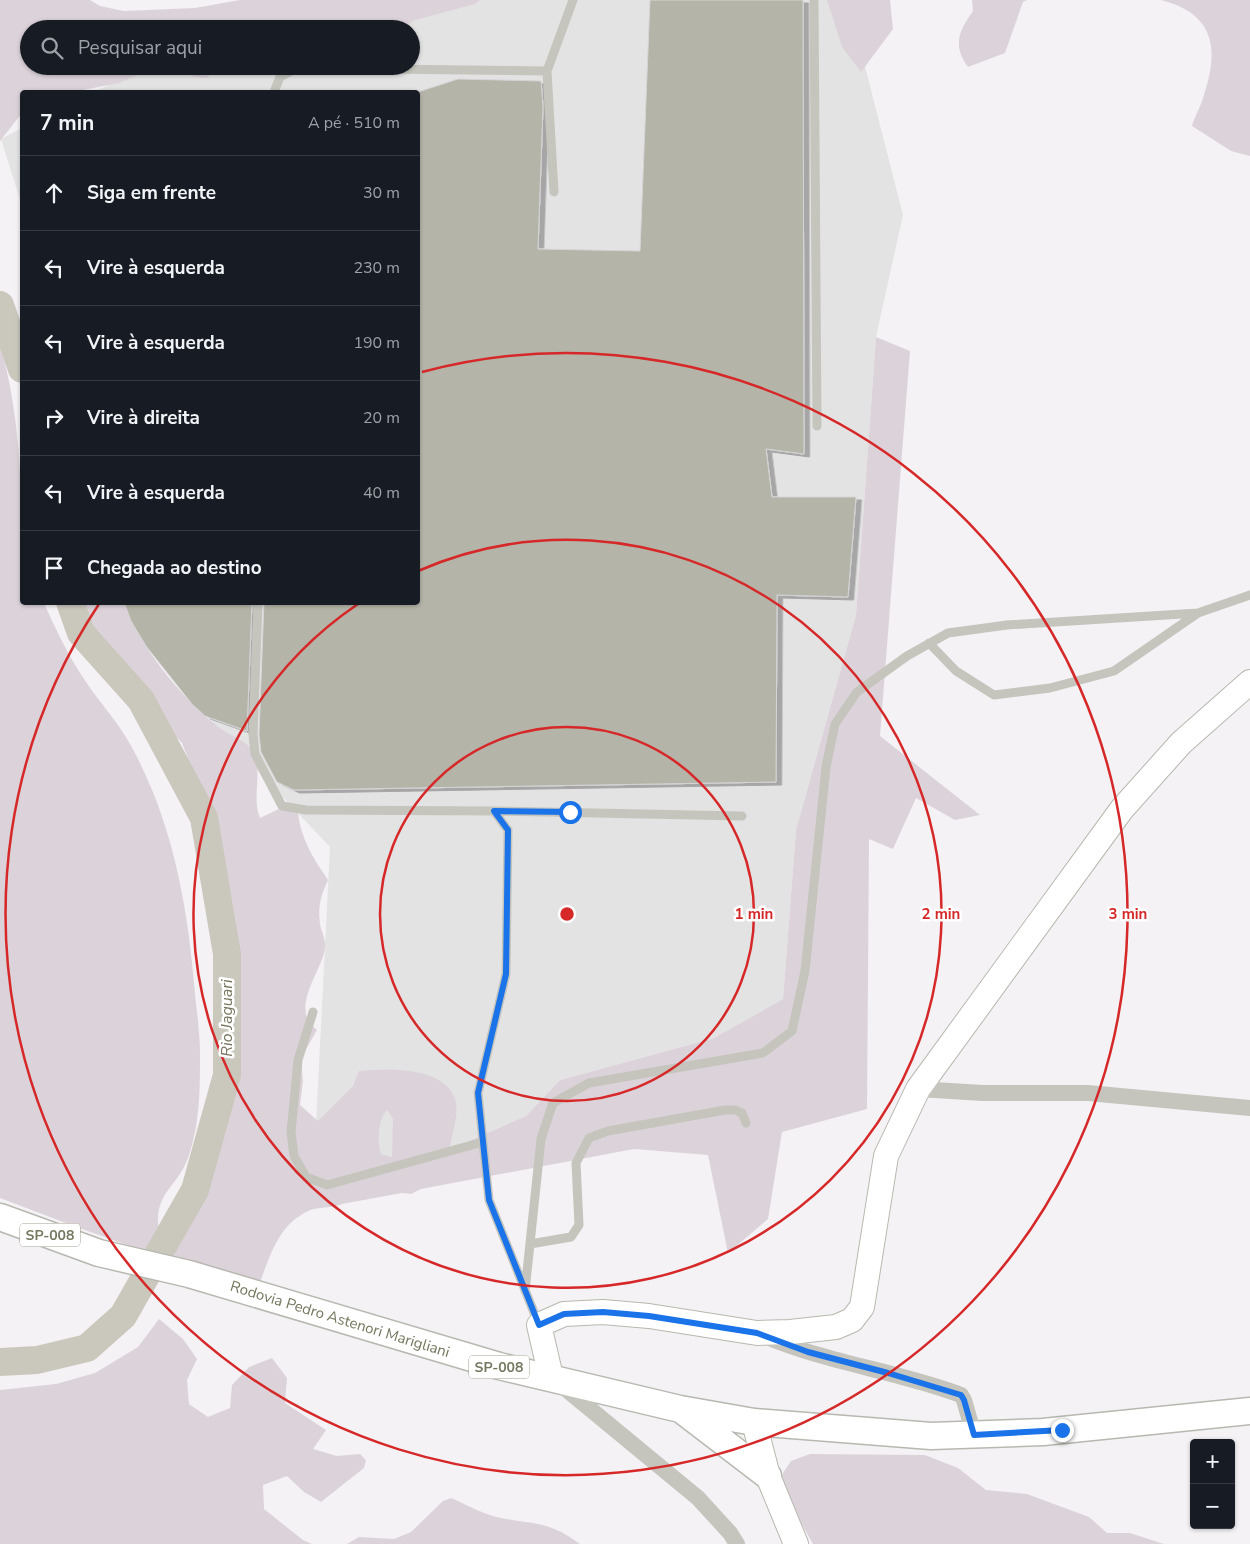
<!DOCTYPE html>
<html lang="pt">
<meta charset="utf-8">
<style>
body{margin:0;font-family:"Nunito Sans",sans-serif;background:#20242c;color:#f1f3f6}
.controls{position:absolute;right:15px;bottom:15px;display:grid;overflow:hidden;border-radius:5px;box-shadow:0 1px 4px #0004}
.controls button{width:45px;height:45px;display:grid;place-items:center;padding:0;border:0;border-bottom:1px solid #363941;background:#171b24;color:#f1f3f6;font:25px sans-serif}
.stop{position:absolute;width:15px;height:15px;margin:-11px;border:4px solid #1a73e8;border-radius:50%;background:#fff}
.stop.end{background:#1a73e8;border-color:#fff;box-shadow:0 1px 5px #0008}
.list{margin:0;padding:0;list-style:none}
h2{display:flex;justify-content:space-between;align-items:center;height:65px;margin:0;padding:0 20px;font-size:21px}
h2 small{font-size:16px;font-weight:400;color:#9ea1a6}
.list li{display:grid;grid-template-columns:32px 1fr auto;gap:15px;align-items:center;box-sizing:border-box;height:75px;padding:0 20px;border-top:1px solid #363941}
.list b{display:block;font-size:19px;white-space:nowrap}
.list em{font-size:16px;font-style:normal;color:#9ea1a6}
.icon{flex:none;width:28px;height:28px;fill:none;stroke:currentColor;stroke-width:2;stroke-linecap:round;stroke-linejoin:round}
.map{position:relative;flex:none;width:1250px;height:1544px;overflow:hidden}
.search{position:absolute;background:#171b24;box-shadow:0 1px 4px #0004;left:20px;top:20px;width:400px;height:55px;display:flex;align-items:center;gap:12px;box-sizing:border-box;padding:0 18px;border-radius:28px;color:#9ea1a6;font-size:19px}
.panel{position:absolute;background:#171b24;box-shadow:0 1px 4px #0004;left:20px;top:90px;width:400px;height:515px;border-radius:5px}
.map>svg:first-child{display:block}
.built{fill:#e4e3e3}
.green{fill:#dcd3da;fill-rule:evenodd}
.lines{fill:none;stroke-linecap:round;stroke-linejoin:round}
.river{stroke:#cac8bd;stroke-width:28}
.building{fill:#b5b4a8;stroke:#d6d4d6;filter:url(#shadow)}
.secondary-casing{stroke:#b8b8ae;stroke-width:26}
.primary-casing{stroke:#b7b8b0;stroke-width:29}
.lane{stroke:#c5c5be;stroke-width:9}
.street{stroke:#c5c5be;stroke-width:16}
.secondary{stroke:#fff;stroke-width:24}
.primary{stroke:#fff;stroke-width:26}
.route{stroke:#1a73e8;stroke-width:6}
.ring{fill:none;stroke:#d62828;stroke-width:2.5}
.labels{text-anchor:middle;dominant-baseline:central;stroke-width:5;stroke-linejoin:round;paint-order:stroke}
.shield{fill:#fff;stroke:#9e9f8e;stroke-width:1}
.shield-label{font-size:14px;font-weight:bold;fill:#75765e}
.street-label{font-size:15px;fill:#75765e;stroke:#fff}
.water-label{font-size:16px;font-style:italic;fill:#77735d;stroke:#fff}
.centre{fill:#d62828;stroke:#fff;stroke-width:2.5}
.ring-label{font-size:15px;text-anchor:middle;font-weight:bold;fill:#d62828;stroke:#fff;stroke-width:5;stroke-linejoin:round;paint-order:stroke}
</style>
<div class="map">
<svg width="1250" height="1544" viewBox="0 0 1250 1544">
<defs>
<filter id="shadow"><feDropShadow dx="5.5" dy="3" stdDeviation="0" flood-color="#0004"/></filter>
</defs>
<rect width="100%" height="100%" fill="#f4f2f5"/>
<path class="built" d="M473,0H848L903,215L876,337L856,615L796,830L783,999L714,1038L560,1080L526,1116L414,1164L381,1154L316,1124L330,847L206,716L133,603L418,602V92H94L124,78L162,66H411V29H320Z
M22,128V206L1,139Z"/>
<path class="green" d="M0,0H90L100,6L124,11L195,8L240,0H480L475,4L415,20L399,29H29V66H160L119,83L73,92H22V113L0,141Z
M827,0H890L893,29L861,72L842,47Z
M972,0H1027L1023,2L1005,53L968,67C952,45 959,31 973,11Z
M1161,0H1250V156L1231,151L1192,126C1194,118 1199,110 1202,101C1219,52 1218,15 1161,0Z
M176,66H215L207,78L194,77Z
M876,337L910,351L880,736L980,815L955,820L916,798L893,849L869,839L867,1109L782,1132L768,1219L728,1253L708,1155L634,1149L421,1189L411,1194L402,1193L342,1204C331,1209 319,1206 308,1211C279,1225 271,1253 260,1282C169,1263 86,1231 0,1198V344C24,427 22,516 22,602L44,603C56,630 69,657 86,682C100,703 118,722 130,744C173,821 188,907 195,994C197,1014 200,1034 200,1054C200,1090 200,1124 188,1158C176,1190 153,1192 159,1233L165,1235L172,1232L201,1203L230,1099L234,1070L232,1013L236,976V923L222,846L182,743L111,671L79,635L72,622V603H124C141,648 180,696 217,726C226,734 246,740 252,750C264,771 251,796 260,818L285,806L298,813C301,839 313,858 328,880C320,897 317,910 321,929C323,934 326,942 325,948C322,972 288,1009 317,1030L301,1058L303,1081L300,1105L318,1121L353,1086L359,1071C387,1068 444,1066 455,1099C460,1115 451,1133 450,1149L526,1116L560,1080L714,1038L783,999L796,830L856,615ZM387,1110L393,1119L392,1157L381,1154C377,1142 378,1119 387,1110Z
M159,1319L183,1339L197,1359L187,1380L189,1404L208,1417L230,1408L232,1385L249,1367L272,1358L287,1378L285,1403L326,1430L313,1449L337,1456L360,1454L366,1460L364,1468L321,1502L304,1492L287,1476L263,1485L264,1509L303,1540L312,1544H0V1390L56,1384L95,1373L138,1347Z
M810,1454L925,1455L958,1468L986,1490L1027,1494L1089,1517L1107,1533H1130L1164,1544H813L782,1489L783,1473L791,1461Z
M451,1498C465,1504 479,1512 493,1516C531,1526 545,1518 580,1544H347L359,1537L394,1539L411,1532L443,1501Z"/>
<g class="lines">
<path class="river" d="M0,305L22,369
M0,1362L37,1360L87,1348L123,1316L195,1190L227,1075V954L204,818L141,700L81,633L70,602"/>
</g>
<path class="building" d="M650,0H803L804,454L766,449L772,497H856L848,597L777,595L776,782L294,790L277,782L261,752L259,734L264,602H418V92L458,79L541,81L543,106L538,249L640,251Z
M124,602H252L247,731L205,716L192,704L146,646L131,621Z"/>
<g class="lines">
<g class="secondary-casing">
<path id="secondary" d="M551,1377L539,1325L564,1314L603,1312L649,1316L757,1333L790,1332L836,1327L852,1320L862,1307L886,1156L918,1089L1122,809L1181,743L1250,682
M754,1422L768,1476L796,1544"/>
</g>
<g class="primary-casing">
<path id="primary" d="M0,1217L99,1253L189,1274L499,1366L680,1409L754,1422L931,1436L1043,1432L1250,1411
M683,1411L768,1476"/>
</g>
<path class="lane" d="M814,0L817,426
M274,92L280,77L297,68L547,71
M554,192L547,71L573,0
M258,602L253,734L255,754L282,806L306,810L494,811
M929,643L956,671L994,695L1050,688L1114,671L1198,613
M313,1012L298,1060L291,1132L294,1156L306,1177L327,1185L483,1142
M530,1244L571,1237L579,1225L576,1163L589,1138L608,1131L725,1110H735L742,1113L746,1123
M525,1291L541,1139L553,1103L589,1083L763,1053L792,1031L805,971L826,767L835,724L857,692L907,656L948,633L1007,625L1198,613L1250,595
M539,1325L489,1200L478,1093L506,974L508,830L494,811L742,816"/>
<path class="street" d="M918,1089L983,1093H1088L1250,1108
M764,1336C828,1363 897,1371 961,1395L964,1400L974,1435
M561,1385L698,1498L730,1533L737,1544"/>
<use href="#secondary" class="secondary"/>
<use href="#primary" class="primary"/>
</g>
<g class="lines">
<path class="route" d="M570,812L494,811L508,830L506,974L478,1093L489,1200L539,1325L564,1314L603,1312L649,1316L757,1333L808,1352L888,1373L961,1395L964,1400L974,1435L1062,1430"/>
</g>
<g class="ring">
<circle cx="567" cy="914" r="187"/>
<path d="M418 571A374 374 0 1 1 358 604"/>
<path d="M422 372A561 561 0 1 1 99 604"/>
</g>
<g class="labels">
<g class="shield">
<rect x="20" y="1223.5" width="60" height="23" rx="4"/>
<rect x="469" y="1355.5" width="60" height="23" rx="4"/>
</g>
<g class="shield-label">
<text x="50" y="1235">SP-008</text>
<text x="499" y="1367">SP-008</text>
</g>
<g class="street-label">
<text transform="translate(340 1319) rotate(17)">Rodovia Pedro Astenori Marigliani</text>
</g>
<g class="water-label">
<text transform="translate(227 1018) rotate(-90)">Rio Jaguari</text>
</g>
</g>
<circle cx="567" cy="914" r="8" class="centre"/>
<g class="ring-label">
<text x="754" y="919">1 min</text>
<text x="941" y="919">2 min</text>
<text x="1128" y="919">3 min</text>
</g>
</svg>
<div class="controls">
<button>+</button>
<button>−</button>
</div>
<div class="stop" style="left:570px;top:812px"></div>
<div class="stop end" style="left:1062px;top:1430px"></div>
<div class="search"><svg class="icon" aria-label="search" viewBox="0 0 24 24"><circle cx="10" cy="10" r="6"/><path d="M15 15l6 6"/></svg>Pesquisar aqui</div>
<section class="panel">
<h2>7 min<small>A pé · 510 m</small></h2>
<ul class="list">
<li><svg class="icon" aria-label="ahead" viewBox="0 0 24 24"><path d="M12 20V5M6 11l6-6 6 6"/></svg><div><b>Siga em frente</b></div><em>30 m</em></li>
<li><svg class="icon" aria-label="left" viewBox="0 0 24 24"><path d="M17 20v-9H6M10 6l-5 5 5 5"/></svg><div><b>Vire à esquerda</b></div><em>230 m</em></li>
<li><svg class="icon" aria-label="left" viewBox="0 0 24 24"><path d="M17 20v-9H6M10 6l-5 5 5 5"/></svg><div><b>Vire à esquerda</b></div><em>190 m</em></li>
<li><svg class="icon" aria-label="right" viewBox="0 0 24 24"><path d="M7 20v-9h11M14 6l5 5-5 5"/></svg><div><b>Vire à direita</b></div><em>20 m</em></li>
<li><svg class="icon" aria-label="left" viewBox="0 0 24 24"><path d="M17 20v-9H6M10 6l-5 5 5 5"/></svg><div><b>Vire à esquerda</b></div><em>40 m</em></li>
<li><svg class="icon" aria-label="arrive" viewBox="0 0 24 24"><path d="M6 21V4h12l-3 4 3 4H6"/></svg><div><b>Chegada ao destino</b></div></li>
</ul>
</section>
</div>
